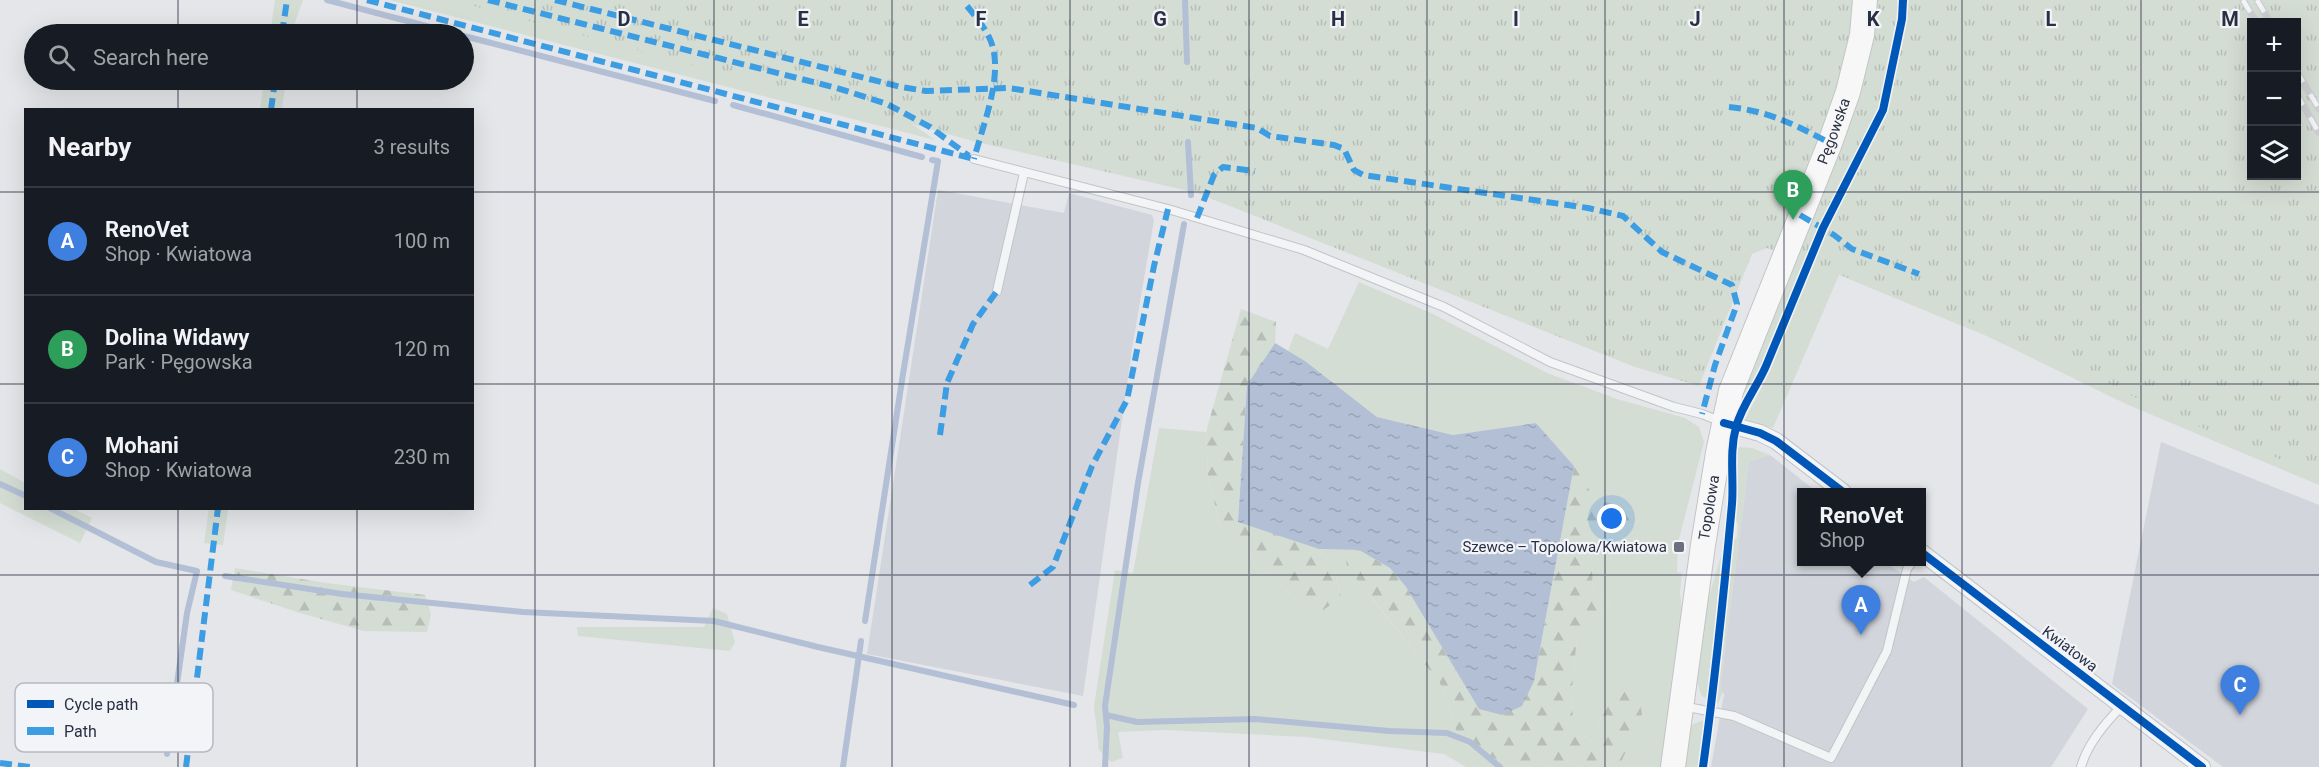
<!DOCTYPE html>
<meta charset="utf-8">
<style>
body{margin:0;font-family:Roboto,sans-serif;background:#20242c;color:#f1f3f6}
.controls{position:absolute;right:18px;top:18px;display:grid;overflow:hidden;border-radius:0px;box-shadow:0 6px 24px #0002}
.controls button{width:54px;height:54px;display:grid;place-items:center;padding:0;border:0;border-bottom:2px solid #363941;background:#171b24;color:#f1f3f6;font:30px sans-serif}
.you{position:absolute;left:1612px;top:519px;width:21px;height:21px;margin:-15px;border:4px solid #fff;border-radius:50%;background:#1a73e8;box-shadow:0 0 0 9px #1a73e833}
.badge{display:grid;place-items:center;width:39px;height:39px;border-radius:50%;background:#6a707e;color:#fff;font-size:20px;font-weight:700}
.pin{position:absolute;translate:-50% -50px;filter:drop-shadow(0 2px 3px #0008)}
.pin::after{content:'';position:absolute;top:32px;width:21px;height:18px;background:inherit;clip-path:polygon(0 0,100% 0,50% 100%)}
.popup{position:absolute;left:1797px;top:488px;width:129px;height:78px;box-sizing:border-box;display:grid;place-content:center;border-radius:0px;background:#171b24;filter:drop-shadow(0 2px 4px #0005);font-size:20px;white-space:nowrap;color:#9ea1a6}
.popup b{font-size:22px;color:#f1f3f6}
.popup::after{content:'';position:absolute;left:50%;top:100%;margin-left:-12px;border:12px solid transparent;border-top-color:#171b24}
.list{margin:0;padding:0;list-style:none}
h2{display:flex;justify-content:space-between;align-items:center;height:78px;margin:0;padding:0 24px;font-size:26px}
h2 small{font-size:20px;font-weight:400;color:#9ea1a6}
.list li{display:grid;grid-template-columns:39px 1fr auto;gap:18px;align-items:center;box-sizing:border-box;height:108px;padding:0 24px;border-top:2px solid #363941}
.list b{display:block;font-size:22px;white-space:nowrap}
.list p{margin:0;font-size:20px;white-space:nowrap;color:#9ea1a6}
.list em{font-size:20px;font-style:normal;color:#9ea1a6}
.icon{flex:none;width:33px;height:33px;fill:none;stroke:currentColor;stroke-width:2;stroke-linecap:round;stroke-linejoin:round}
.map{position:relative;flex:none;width:2319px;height:767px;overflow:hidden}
.search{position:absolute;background:#171b24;box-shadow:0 6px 24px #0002;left:24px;top:24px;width:450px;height:66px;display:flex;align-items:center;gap:15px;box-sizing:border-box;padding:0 21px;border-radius:33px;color:#9ea1a6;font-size:22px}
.panel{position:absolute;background:#171b24;box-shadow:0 6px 24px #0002;left:24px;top:108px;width:450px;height:402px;border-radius:0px}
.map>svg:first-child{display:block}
.built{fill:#d2d5dc}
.green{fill:#d4ddd4}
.forest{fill:url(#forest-firs)}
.park{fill:url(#park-tufts);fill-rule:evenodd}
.water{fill:url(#water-ripples)}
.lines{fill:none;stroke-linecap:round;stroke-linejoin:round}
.stream{stroke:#b2bfd5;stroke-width:6}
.lane-casing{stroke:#c2c4c7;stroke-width:10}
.street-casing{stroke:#c2c4c7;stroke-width:18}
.secondary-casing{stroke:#c2c4c7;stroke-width:26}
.lane{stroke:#f3f4f6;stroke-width:8}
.street{stroke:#f3f4f6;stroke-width:16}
.secondary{stroke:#f7f7f7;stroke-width:24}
.rail-casing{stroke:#ccced1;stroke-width:7}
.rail{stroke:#f2f4f8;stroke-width:4.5;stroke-dasharray:14;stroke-linecap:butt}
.quiet{stroke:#3d9de3;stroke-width:6;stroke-dasharray:12 6;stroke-linecap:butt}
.cycleway-casing{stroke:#f2f4f8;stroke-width:11}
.cycleway{stroke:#0057b8;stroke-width:8}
.grid{fill:none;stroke:#293044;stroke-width:1.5;stroke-opacity:0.55}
.poi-dot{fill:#6a707e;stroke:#f2f4f8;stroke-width:2}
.labels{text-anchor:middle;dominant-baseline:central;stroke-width:4.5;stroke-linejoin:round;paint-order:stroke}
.street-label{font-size:15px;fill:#293044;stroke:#f2f4f8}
.poi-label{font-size:15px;fill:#293044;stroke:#f2f4f8;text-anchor:end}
.key{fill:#f2f4f8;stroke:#b6b9c2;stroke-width:1.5}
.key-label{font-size:16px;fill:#293044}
.grid-label{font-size:20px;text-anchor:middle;font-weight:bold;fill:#293044;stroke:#f2f4f8;stroke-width:4.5;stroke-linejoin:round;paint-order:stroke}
</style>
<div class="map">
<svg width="2319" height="767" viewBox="0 0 2319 767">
<defs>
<pattern id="forest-firs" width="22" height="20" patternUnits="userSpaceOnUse" patternTransform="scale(1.5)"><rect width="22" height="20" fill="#d4ddd4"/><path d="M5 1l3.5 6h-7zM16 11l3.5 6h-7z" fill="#b6beb7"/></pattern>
<pattern id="park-tufts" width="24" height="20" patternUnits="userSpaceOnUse" patternTransform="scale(1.5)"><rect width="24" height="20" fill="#d4ddd4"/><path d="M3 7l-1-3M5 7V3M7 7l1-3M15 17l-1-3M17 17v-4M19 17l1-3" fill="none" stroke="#b6beb7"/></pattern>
<pattern id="water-ripples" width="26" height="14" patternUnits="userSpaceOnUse" patternTransform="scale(1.5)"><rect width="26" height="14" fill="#b2bfd5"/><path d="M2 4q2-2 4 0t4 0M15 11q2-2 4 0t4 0" fill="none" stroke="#99a4b8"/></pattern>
</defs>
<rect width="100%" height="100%" fill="#e4e6e9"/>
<path class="built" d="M938,190L1064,213L1069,193L1152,215L1154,220L1132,349L1083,696L867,654Z
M2161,442L2319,505V767H2223L2112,684Z
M1770,455L1817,492H1801V562H1885L1914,582L1924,577L2088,709L2051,767H1711L1724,694L1720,688L1749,461Z"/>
<path class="green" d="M275,0H303L291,34H270Z
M389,0H460L877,106L915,126L935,140Z
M264,80H286L282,109H260Z
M2319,152V485L2126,404L1989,337L1839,275L1773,428L1750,422L1745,419L1761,389L1827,233L2252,176H2296Z
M1818,231L1758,379L1738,410L1802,236Z
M1359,282L1433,314L1547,373L1617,399L1685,418L1699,427L1704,442L1678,543L1677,572L1682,573L1680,592L1683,620L1664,767H1619L1605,705L1595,735L1590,742L1573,724L1572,689L1577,637L1610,605L1592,590L1594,533L1636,523L1644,514L1595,499L1574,466L1536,423L1453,435L1377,417L1305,361L1288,351L1295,333L1328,349Z
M1159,428L1206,432L1208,476L1221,530L1293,597L1322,611L1341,596L1334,567L1319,549L1359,550L1365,590L1440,683L1460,742L1513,767H1466L1444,754L1306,737L1165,730L1118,732L1123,758L1111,762L1099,750L1094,706L1115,570L1133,573Z
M1740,447L1752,448L1770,455L1749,461L1720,688L1723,692L1718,703L1714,702L1732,542L1737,537L1738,525L1735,517L1734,467L1737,449Z
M0,469L25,483L26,508L74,509L92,518L80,543L0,503Z
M209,508L228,509L223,545L204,543Z
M1721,556L1715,632L1707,699L1701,695C1687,660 1711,592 1721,556Z
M713,608L727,614L735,642L730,651L578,636L577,627H704Z
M1704,720L1698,767H1683L1688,732L1693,724Z"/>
<path class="forest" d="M1241,309L1276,322L1275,343L1247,385L1238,521L1319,549L1334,567L1341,597L1322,611L1293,597L1221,530L1208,476L1206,432Z
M1574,466L1595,499L1645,514L1636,523L1594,534L1592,590L1610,605L1577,637L1572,689L1573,724L1590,742L1595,735L1605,705L1626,691L1640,702L1642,714L1619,767H1513L1460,742L1440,683L1347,567L1345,551L1359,550L1390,568L1406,587L1479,709L1534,681Z
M235,568L326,583L425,595L431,614L427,632L364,631L300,613L231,590Z"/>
<path class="park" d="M452,0H2319V475L2160,411L2057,355L1767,248L1752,254L1699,386L1635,367L1197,193L977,142ZM2252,22H2296V176H2252Z"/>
<path class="water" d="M1275,343L1305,361L1377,417L1453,435L1536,423L1574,466L1534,681L1522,706L1502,715L1479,709L1406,587L1390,568L1359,550L1319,549L1238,522L1247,385Z"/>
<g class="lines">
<path class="stream" d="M327,0L457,34
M1185,0L1187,62
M464,36L715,101
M733,105L922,157
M1188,142L1191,195
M0,484L26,496
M50,508L156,562L197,571L187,613L167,754
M225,576L342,594L523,612L714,621L818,647L1074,705
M865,621L903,374L938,161L932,160
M1106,715L1137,722L1255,719L1389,731L1447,733L1470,742L1500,767
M843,767L861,641
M1105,767L1107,727L1105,706L1138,483L1184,224"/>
<g class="lane-casing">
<path id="lane" d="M974,159L1168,209L1304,250L1444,307L1550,362L1674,407L1702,414L1722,422
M997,291L1024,173
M1682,706L1734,716L1831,758L1887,651L1907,569L1912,562
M2081,767C2087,745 2106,722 2122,706"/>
</g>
<g class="street-casing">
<path id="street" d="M1724,423L1760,433L1776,441L1843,492
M1921,552L2202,767"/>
</g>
<g class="secondary-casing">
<g id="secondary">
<path id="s1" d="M1673,767L1703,545L1718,453L1731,391L1830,143L1848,92L1862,35L1865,0"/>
</g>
</g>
<use href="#lane" class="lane"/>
<use href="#street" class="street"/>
<use href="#secondary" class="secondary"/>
<g class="rail-casing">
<path id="rail" d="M2243,0L2256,22
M2257,0L2270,22
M2296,70L2319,109
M2296,93L2319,133"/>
</g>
<use href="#rail" class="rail"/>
<path class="quiet" d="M367,0L974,159
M488,0L837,88L887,104L930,127L969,156
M555,0L901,87L926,91L1009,88L1257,128L1270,136L1334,145L1344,149L1354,170L1363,175L1588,208L1623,216L1662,252L1732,285L1737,304L1715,365L1702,414
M967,6C975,16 983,25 989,37C1006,71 983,124 974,159
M282,34L287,0
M1729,107C1769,111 1795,125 1830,143
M271,110L275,80
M1800,215L1834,235L1852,249L1919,274
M1197,218L1214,175L1223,167L1255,171
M940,435L947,383L973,324L997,291
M1030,585L1053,567L1092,466L1127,400L1154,266L1168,209
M0,763L30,767
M186,767L218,508"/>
<g class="cycleway-casing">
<path id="cycleway" d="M1724,423L1760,433L1776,441L1843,492
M1921,552L2202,767
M1703,767C1715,680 1724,592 1732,504C1734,478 1729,453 1736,427C1742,405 1757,387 1766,366L1823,228L1883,110L1902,19L1903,0"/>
</g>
<use href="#cycleway" class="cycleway"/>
</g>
<path class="grid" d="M178,0V34M357,0V34M535,0V767M714,0V767M892,0V767M1070,0V767M1249,0V767M1427,0V767M1605,0V767M1784,0V767M1962,0V767M2141,0V767M178,80V110M357,80V110M0,192H26M472,192H2319M0,384H26M472,384H2319M178,508V767M357,508V767M0,575H2319"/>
<rect class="poi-dot" x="1673" y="541" width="12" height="12" rx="3"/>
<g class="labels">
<g class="street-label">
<text stroke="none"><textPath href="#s1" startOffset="660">Pęgowska</textPath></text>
<text stroke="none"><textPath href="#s1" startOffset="262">Topolowa</textPath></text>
<text transform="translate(2070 649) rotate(37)">Kwiatowa</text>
</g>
<g class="poi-label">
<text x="1667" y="547">Szewce – Topolowa/Kwiatowa</text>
</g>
</g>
<rect x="15" y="683" width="198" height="69" rx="9" class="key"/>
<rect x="27" y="700" width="27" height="8" fill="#0057b8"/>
<rect x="27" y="727" width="27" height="8" fill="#3d9de3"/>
<g class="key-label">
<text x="64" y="710">Cycle path</text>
<text x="64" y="737">Path</text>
</g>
<g class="grid-label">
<text x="624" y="26">D</text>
<text x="803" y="26">E</text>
<text x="981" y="26">F</text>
<text x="1160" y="26">G</text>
<text x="1338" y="26">H</text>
<text x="1516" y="26">I</text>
<text x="1695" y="26">J</text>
<text x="1873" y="26">K</text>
<text x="2051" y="26">L</text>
<text x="2230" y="26">M</text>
</g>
</svg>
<div class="controls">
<button>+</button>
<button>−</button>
<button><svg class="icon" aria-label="layers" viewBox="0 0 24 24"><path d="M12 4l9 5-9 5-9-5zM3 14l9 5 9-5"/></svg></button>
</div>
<div class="you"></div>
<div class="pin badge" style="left:1861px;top:635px;background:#3f7fe0">A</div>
<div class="popup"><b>RenoVet</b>Shop</div>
<div class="pin badge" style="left:1793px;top:220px;background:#2e9e5b">B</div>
<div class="pin badge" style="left:2240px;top:715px;background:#3f7fe0">C</div>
<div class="search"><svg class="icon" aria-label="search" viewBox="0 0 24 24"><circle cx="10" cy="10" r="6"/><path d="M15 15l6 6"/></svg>Search here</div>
<section class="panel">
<h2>Nearby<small>3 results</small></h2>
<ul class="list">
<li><span class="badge" style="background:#3f7fe0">A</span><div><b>RenoVet</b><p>Shop · Kwiatowa</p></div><em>100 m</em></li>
<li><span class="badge" style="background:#2e9e5b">B</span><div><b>Dolina Widawy</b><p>Park · Pęgowska</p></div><em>120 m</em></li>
<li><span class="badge" style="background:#3f7fe0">C</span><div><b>Mohani</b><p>Shop · Kwiatowa</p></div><em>230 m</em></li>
</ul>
</section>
</div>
